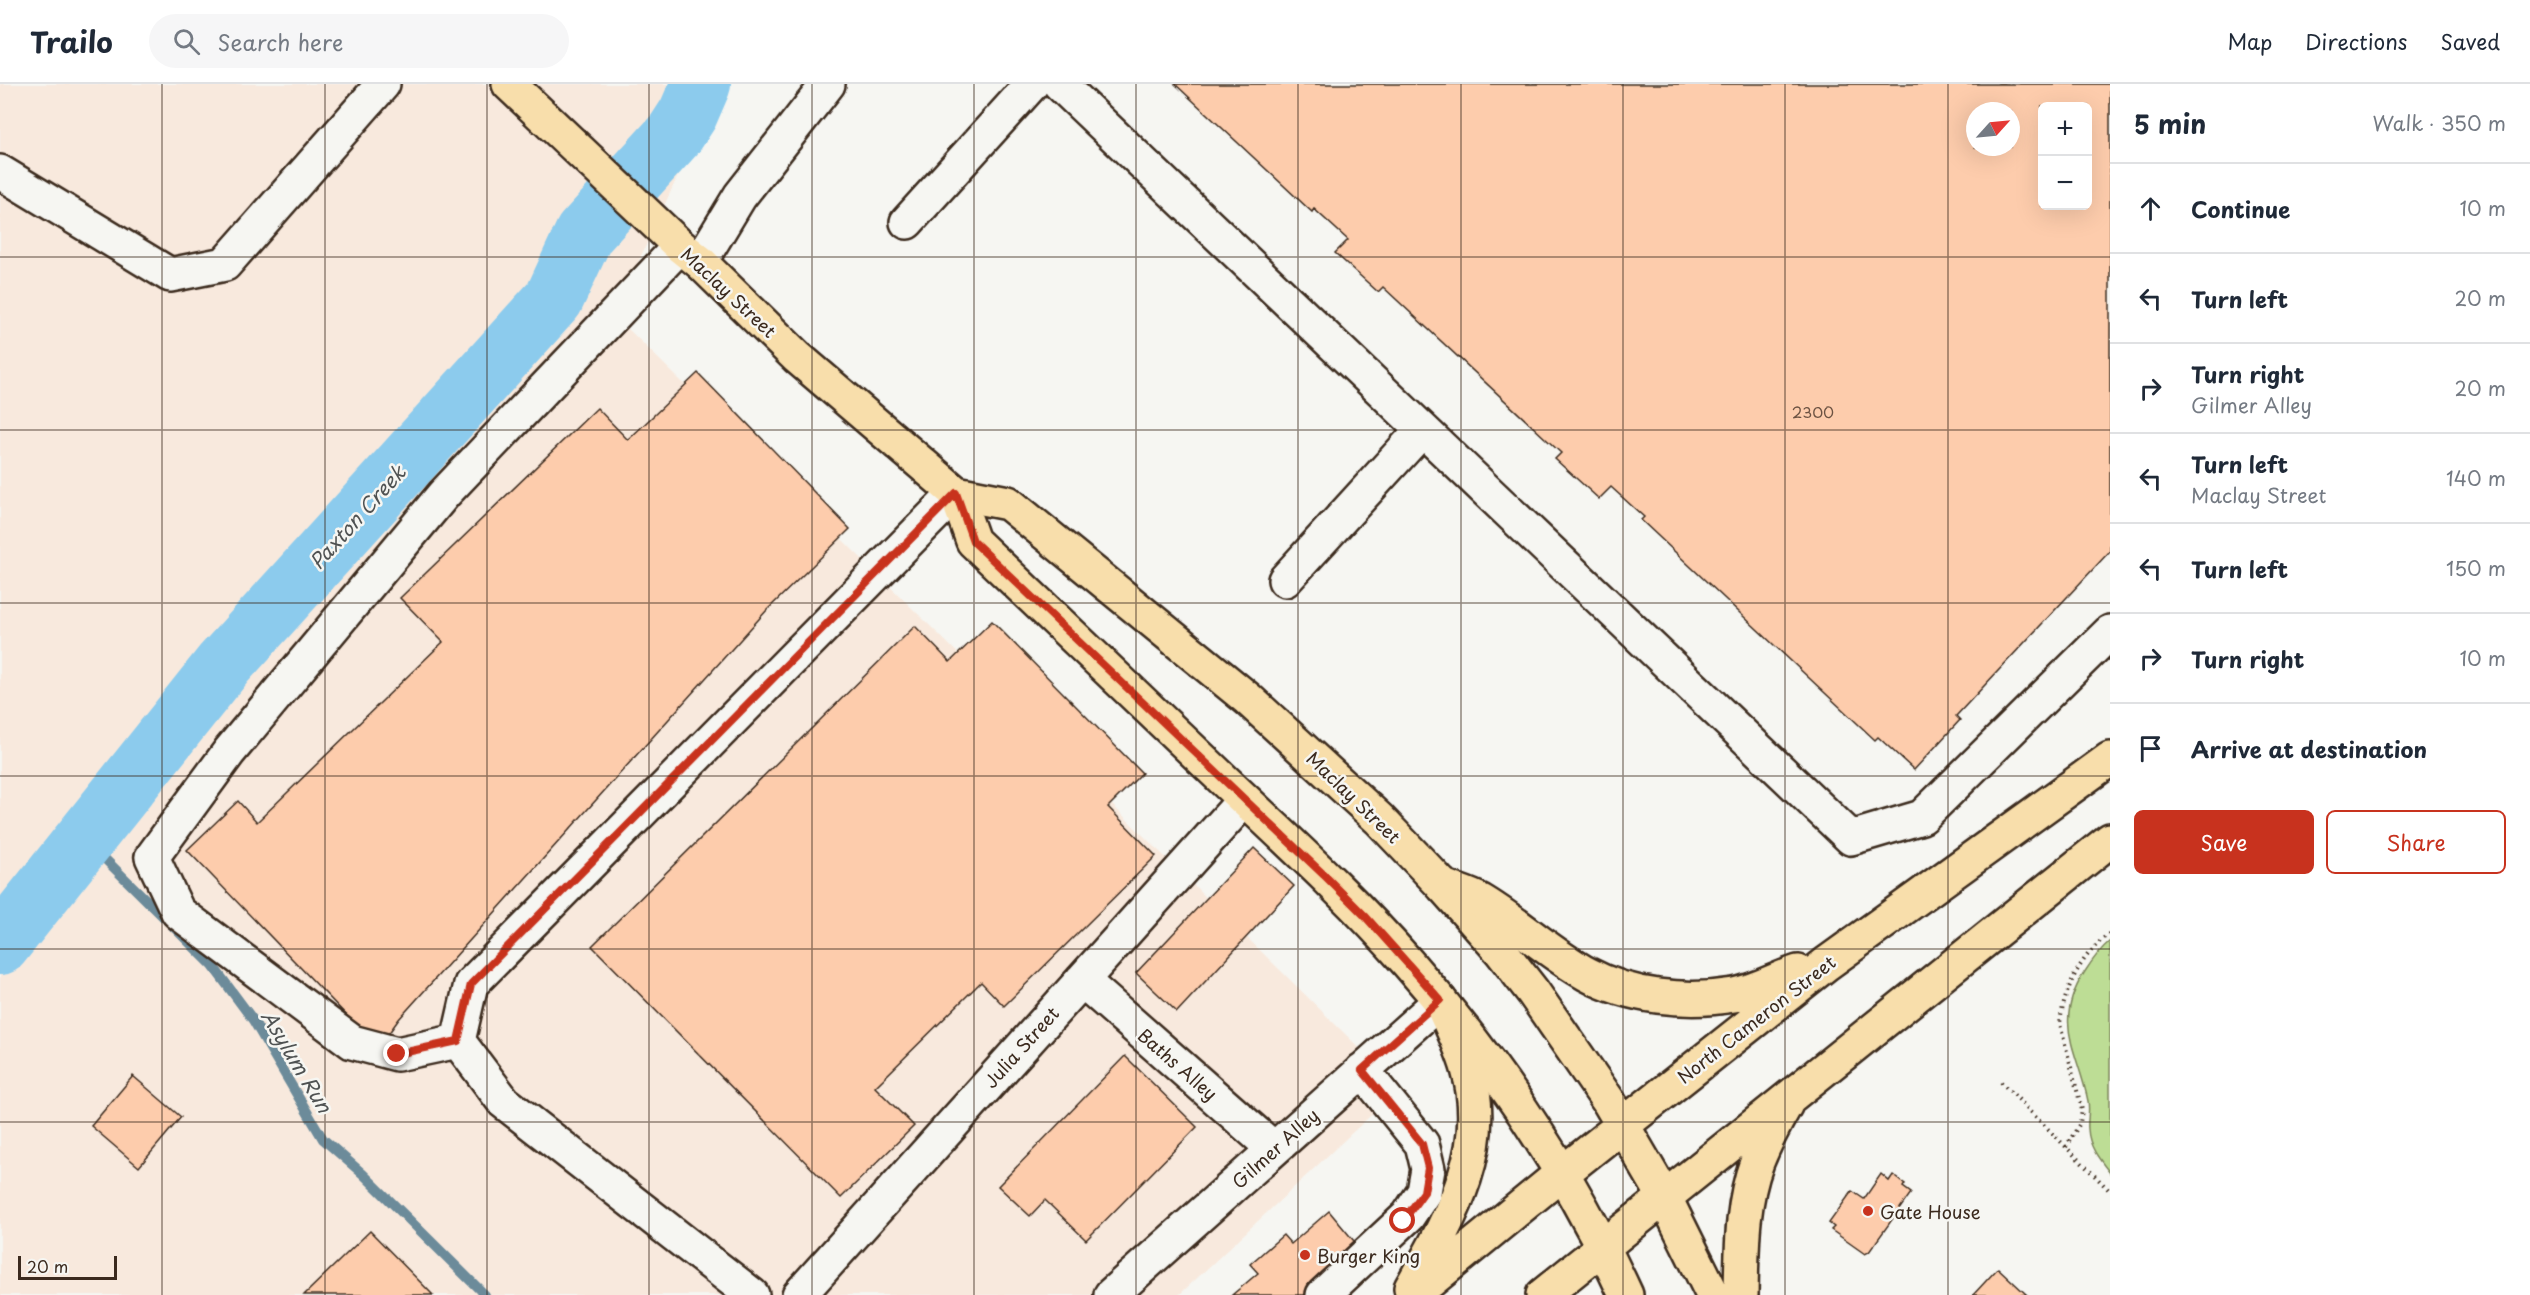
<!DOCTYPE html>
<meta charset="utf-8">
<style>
body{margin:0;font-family:"Playpen Sans",sans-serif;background:#f6f6f7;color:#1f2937}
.controls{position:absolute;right:18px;top:18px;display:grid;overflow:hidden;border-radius:9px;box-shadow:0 6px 24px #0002}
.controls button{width:54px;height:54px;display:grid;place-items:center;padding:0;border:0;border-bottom:2px solid #e0e1e3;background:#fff;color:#1f2937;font:30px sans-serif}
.compass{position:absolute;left:1966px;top:18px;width:54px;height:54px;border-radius:50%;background:#fff;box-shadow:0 6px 24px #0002;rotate:63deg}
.scale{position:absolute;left:18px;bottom:15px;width:99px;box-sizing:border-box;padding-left:6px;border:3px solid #3b2a1e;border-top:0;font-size:16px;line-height:21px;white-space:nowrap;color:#3b2a1e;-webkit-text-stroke:4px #f6f6f2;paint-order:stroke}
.stop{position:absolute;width:18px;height:18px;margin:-14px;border:4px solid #c8321e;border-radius:50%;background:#fff}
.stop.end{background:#c8321e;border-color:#fff;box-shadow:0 2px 6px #0008}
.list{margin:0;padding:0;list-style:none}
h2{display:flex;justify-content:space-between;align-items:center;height:78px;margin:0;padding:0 24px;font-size:26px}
h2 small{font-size:20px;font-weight:400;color:#747a83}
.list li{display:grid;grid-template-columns:39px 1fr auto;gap:18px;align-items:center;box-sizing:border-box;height:90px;padding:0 24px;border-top:2px solid #e0e1e3}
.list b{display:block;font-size:22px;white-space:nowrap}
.list p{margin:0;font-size:20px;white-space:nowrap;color:#747a83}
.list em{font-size:20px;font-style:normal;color:#747a83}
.actions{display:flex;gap:12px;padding:18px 24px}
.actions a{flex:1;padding:14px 0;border:2px solid #c8321e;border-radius:9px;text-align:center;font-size:21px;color:#c8321e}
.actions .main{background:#c8321e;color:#fff}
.icon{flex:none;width:33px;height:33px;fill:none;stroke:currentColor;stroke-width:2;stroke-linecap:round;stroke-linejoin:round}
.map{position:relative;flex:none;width:2110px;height:1211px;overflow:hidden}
header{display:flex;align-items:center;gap:36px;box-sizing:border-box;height:84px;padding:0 30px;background:#fff;border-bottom:2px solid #e0e1e3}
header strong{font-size:28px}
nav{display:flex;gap:33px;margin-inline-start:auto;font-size:21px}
.search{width:420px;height:54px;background:#f6f6f7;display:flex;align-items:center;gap:15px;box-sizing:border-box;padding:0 21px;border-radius:33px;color:#747a83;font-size:22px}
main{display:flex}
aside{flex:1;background:#fff}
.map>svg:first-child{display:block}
.built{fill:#f8e9dd}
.green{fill:#bddd95;stroke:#7c845a;stroke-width:1.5}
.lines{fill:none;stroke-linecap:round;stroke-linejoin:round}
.stream{stroke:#6c8b9a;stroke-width:10}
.river{stroke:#8ccbed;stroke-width:60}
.building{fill:#fdccac;stroke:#3b2a1e;stroke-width:1.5;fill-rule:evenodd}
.minor-casing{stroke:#3b2a1e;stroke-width:38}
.major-casing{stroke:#3b2a1e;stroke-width:38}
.highway-casing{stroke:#3b2a1e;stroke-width:38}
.path{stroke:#3b2a1e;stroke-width:4;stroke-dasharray:1.5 4.5;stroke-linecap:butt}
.minor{stroke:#f6f6f2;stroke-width:33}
.major{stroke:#f8deab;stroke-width:33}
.highway{stroke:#f8deab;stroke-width:33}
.route{stroke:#c8321e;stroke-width:8}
.grid{fill:none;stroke:#3b2a1e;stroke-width:1.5;stroke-opacity:0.55}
.poi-dot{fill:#c8321e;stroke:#f6f6f2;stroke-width:2}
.labels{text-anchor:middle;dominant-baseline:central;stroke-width:5;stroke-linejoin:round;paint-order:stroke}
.number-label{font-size:15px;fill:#6c5242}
.street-label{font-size:18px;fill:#3b2a1e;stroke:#f6f6f2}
.poi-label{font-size:18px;fill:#3b2a1e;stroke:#f6f6f2;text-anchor:start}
.water-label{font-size:20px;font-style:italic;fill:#4f5252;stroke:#f6f6f2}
</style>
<header>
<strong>Trailo</strong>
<div class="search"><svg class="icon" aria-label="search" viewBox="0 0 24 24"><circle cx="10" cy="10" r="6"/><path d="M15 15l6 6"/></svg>Search here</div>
<nav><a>Map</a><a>Directions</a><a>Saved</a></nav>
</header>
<main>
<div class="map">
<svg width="2110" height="1211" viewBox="0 0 2110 1211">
<rect width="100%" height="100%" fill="#f6f6f2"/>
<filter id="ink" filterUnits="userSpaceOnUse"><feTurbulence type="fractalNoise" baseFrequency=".0167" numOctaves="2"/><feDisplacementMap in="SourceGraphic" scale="12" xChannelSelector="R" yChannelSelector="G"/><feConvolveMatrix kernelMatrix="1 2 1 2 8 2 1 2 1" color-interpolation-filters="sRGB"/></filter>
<g filter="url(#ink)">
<path class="built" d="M0,0H720L614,231L1400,1004L1179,1211H0Z"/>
<path class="green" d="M2110,857V1089C2099,1075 2089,1063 2088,1045C2087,1036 2090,1026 2088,1017C2078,967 2052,940 2084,889C2091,878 2099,866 2110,857Z"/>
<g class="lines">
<path class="stream" d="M82,757L104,774L213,882L253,936L323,1055L363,1090L485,1211"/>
<path class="river" d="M0,861L224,580L554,215L584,150L675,50L688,30L701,0"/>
</g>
<path class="building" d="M1175,0H2110V467L1956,632L1960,636L1914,686L1878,653L1875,656L1641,436L1644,433L1611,403L1599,415L1555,375L1561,369L1383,203L1378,208L1335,169L1348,156L1314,125L1312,128ZM2042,22H2088V122H2042ZM1975,27H2011V63H1975Z
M698,289L850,445L767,526L399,935L378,964L187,766L238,717L257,738L443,558L400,514L597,324L628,356Z
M992,537L1142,689L1108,723L1156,772L1004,922L981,898L875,1003L914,1042L841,1114L592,862L915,542L950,578Z
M1254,764L1294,802L1177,928L1136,889Z
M1125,972L1197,1043L1086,1156L1045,1116L1030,1132L998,1102Z
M133,992L181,1033L139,1083L91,1042Z
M1881,1090L1889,1097L1893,1091L1905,1100L1903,1103L1911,1109L1869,1168L1865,1170L1831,1146L1834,1143L1829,1139L1852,1107L1864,1115Z
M1329,1127L1359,1163L1313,1211H1232L1258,1189L1250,1180L1283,1151L1291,1160Z
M370,1147L433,1211H304Z
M1998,1184L2027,1211H1973Z"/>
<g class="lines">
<g class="minor-casing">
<path id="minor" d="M1060,0L1851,754L1922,733L2110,548
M0,88L170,191L225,180L383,0
M907,138L1032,0
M700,178L740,112L828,0
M1285,496L1422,346
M1082,896L1274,1065
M458,957L397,970L352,958L178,828L152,773L229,668L444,410L680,162
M752,1211L504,1018L458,957L471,900L956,409
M799,1211L1244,716
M1111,1211L1440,917
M1323,1211L1408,1132L1424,1108L1428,1085L1422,1060L1362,986"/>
</g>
<g class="major-casing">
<path id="major" d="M509,0L680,162L700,178L797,273L956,409L973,457C1051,531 1129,606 1207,680C1275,745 1346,808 1408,879C1495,978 1571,1091 1626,1211
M956,409L1008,419L1248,615L1379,735L1443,802L1501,867L1533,908L1609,1018L1664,1112L1713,1211"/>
</g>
<g class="highway-casing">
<path id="highway" d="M1443,802C1456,807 1470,811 1481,817C1518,839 1549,869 1587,890C1629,913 1686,919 1734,911C1757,907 1776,895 1798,888
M1411,1204C1449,1136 1492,1065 1468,985C1461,961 1450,939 1440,917
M1413,1211L1561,1090L1826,880L2110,675
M1543,1211L2110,756
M1741,1211C1742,1166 1741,1121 1757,1078C1765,1058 1775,1039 1786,1020"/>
</g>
<path class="path" d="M2001,998L2110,1107
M2066,1063L2080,1039L2082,1026L2060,940C2064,904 2081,871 2110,849"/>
<use href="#minor" class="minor"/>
<use href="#major" class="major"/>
<use href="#highway" class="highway"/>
</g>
</g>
<g class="lines" filter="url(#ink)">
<path class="route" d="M397,970L458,957L471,900L956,409L973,457L1324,791L1365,832L1440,916L1362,986L1422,1060L1428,1084L1424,1108L1403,1137"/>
</g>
<path class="grid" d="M162,0V1211M325,0V1211M487,0V1211M649,0V1211M812,0V1211M974,0V1211M1136,0V1211M1298,0V1211M1461,0V1211M1623,0V1211M1785,0V1211M1948,0V1211M0,173H2110M0,346H2110M0,519H2110M0,692H2110M0,865H2110M0,1038H2110"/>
<g class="poi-dot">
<circle cx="1868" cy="1127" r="6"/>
<circle cx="1305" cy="1171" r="6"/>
</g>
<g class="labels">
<g class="number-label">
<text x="1813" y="327">2300</text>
</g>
<g class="street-label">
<text transform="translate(729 208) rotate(43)">Maclay Street</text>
<text transform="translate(1354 713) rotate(44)">Maclay Street</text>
<text transform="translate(1756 935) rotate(-38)">North Cameron Street</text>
<text transform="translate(1021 963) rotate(-48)">Julia Street</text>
<text transform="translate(1178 980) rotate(41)">Baths Alley</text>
<text transform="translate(1275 1064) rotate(-42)">Gilmer Alley</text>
</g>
<g class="poi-label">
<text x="1880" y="1127">Gate House</text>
<text x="1317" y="1171">Burger King</text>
</g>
<g class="water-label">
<text transform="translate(357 433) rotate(-48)">Paxton Creek</text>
<text transform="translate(297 977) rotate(59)">Asylum Run</text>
</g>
</g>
</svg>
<div class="controls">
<button>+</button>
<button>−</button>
</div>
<svg class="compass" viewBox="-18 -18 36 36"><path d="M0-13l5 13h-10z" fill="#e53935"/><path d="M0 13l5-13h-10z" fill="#747a83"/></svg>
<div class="scale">20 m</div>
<div class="stop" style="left:1403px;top:1137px"></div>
<div class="stop end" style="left:397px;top:970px"></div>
</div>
<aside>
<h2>5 min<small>Walk · 350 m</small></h2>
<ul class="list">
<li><svg class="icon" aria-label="ahead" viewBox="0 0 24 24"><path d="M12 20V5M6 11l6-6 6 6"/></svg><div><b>Continue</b></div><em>10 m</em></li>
<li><svg class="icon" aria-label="left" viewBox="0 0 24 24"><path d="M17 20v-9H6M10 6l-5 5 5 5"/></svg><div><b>Turn left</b></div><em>20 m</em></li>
<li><svg class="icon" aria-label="right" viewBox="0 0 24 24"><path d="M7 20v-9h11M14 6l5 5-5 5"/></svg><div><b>Turn right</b><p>Gilmer Alley</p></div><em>20 m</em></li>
<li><svg class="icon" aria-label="left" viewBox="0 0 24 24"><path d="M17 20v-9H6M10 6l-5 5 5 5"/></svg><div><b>Turn left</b><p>Maclay Street</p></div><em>140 m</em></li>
<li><svg class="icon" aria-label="left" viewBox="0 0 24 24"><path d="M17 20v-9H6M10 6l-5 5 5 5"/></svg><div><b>Turn left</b></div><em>150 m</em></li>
<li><svg class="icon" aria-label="right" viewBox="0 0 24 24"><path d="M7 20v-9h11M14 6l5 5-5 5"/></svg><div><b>Turn right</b></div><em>10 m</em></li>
<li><svg class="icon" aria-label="arrive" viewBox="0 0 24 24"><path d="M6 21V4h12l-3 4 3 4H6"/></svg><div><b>Arrive at destination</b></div></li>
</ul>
<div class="actions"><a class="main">Save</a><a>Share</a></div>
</aside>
</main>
